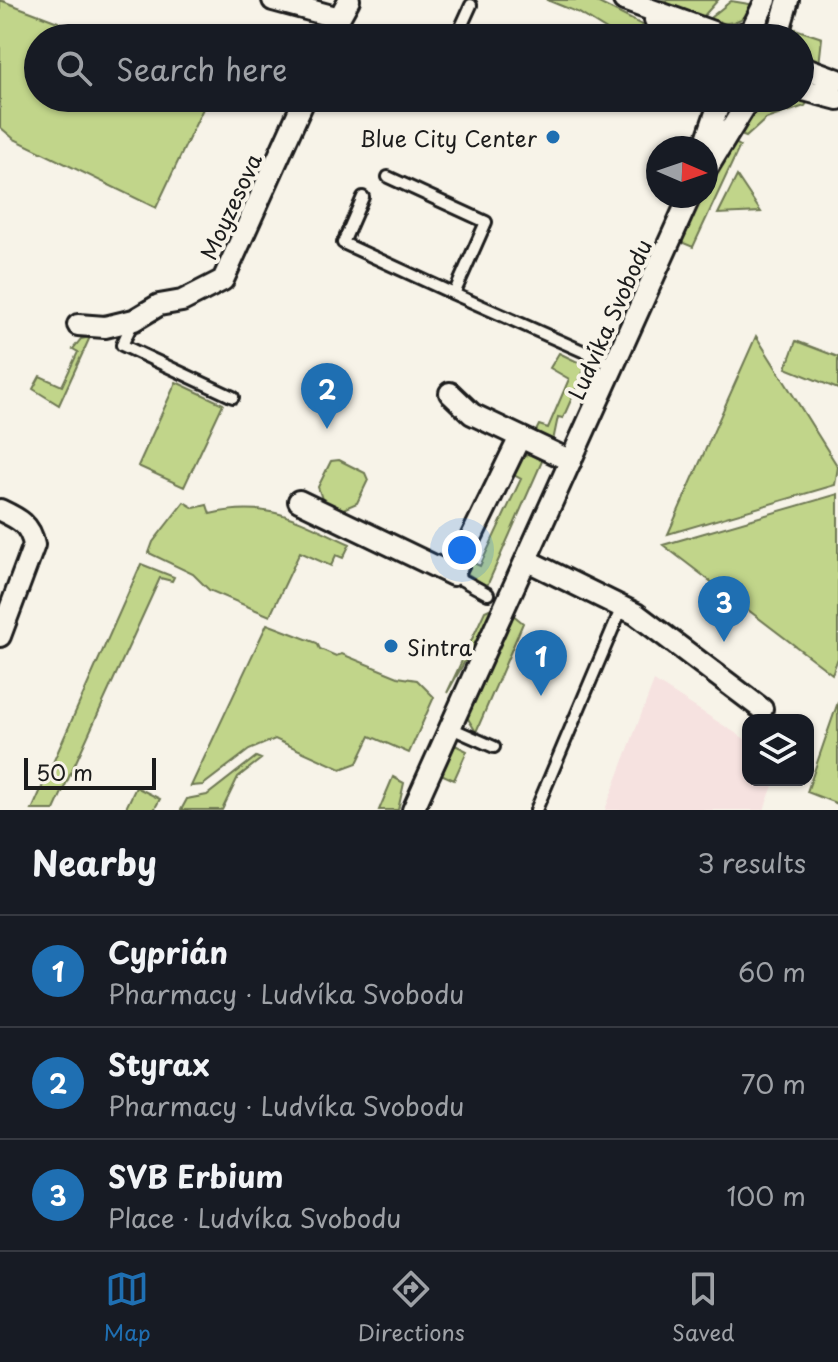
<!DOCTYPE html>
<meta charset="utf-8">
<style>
body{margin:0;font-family:"Playpen Sans",sans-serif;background:#242831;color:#f1f3f6}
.controls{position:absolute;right:24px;bottom:24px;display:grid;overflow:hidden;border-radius:16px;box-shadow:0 2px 6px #0004}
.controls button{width:72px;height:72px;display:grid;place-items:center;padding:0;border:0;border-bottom:2px solid #363941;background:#171b24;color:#f1f3f6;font:40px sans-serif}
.compass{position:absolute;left:646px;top:136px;width:72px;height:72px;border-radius:50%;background:#171b24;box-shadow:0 2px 6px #0004;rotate:92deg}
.scale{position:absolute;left:24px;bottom:20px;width:132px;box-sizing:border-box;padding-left:8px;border:4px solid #1c1c1c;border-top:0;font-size:22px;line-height:28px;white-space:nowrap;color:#1c1c1c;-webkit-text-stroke:6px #f7f3e8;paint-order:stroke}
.you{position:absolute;left:462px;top:550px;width:28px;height:28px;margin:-20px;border:6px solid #fff;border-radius:50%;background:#1a73e8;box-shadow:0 0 0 12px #1a73e833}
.badge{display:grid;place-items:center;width:52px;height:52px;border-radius:50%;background:#1f6fb2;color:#fff;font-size:26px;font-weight:700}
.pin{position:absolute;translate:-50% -66px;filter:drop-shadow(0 2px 4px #0008)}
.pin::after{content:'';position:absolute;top:42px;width:28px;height:24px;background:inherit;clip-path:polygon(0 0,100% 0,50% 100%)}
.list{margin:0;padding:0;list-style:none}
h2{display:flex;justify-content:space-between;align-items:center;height:104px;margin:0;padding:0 32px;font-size:34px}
h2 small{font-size:26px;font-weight:400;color:#9ea1a6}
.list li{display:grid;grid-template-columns:52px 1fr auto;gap:24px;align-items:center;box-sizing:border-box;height:112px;padding:0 32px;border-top:2px solid #363941}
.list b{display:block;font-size:30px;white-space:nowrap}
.list p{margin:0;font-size:26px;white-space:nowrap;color:#9ea1a6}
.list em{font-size:26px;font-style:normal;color:#9ea1a6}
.icon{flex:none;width:44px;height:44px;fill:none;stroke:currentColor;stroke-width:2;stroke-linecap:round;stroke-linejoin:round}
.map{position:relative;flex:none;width:838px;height:810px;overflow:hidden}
.search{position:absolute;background:#171b24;box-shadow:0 2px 6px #0004;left:24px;right:24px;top:24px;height:88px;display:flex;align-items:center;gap:20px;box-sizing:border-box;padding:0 28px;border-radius:44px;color:#9ea1a6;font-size:30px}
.sheet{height:440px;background:#171b24}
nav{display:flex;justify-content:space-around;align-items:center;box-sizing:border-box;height:112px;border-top:2px solid #363941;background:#171b24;font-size:22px;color:#9ea1a6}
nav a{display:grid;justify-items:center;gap:4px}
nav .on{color:#1f6fb2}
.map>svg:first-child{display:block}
.built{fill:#f6e2e0}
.green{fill:#c1d58a;stroke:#6e7853;stroke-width:2}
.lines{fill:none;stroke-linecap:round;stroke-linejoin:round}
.lane-casing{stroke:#1c1c1c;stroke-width:16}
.street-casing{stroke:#1c1c1c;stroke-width:26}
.lane{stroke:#f7f3e8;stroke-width:10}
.street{stroke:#f7f3e8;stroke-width:20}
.poi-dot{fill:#1f6fb2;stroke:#f7f3e8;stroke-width:3}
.labels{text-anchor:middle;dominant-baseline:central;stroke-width:8;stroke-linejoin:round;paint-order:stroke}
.poi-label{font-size:22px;fill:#1c1c1c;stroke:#f7f3e8;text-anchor:end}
.street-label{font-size:22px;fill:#1c1c1c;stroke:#f7f3e8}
</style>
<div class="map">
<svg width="838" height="810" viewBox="0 0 838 810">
<rect width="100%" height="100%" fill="#f7f3e8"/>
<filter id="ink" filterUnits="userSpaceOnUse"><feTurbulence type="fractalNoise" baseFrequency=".0125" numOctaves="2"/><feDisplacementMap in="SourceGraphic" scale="16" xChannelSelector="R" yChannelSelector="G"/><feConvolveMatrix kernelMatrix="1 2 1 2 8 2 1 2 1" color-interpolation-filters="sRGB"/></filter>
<g filter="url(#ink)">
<path class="built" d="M654,681L748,741V780H775L764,810H605Z"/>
<path class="green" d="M0,0L100,38H38V98H208L156,208L14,139L0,127Z
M547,0H593L668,38H620L579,13Z
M654,0H718L701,19Z
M731,1L755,5C745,21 730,26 711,22L710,18Z
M786,26L822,38L819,65L800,59V38H787Z
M811,97L805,106L766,119L746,137L735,133C760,85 765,102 811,97Z
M732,141L740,146L693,247L681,242L701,196H706L708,180Z
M737,176L761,212L718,214Z
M756,336L838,467L835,485L668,534Z
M90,337L59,405L33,389L40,376L62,386L78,352L73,349L81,339Z
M796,341L838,357V389L786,368Z
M559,353L586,366L563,418L558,417L553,441L535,433L539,425L548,428L569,379L550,368Z
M176,382L223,404L184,487L138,466Z
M529,454L543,459L487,586L465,572L469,561L480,566L521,479L512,474L521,458Z
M339,460L365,473L368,480L357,503L341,510L323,502L318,487L331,461Z
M838,494V658L832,674L663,545Z
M184,502L194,508L207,505L210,514C269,500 297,520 350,544L343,558L336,555L331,566L300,552L270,616L209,590L193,574L149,553L153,542Z
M141,564L174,577L172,581L160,578L54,810H32Z
M496,606L447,693L485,611Z
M512,614L523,623L476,732L467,717Z
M267,624L317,643L320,649L336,656L342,654L398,677L417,680L434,697L409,753L370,736L357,763L341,769L275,739L249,750L203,785L191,786Z
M838,702V804L807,792Z
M455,745L467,751L454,780L441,774Z
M256,757L261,759L238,777L222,810H181L187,799L207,795Z
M393,777L404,783L398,810H379Z
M136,787L160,799L154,810H119L126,808Z"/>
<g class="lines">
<g class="lane-casing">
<path id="lane" d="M456,38L471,5
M388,177L486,222L454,294L614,365
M363,197L343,243L454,294
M134,320L122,345L233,397
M453,575L488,594
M451,728L494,747
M536,810L622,607"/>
</g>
<g class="street-casing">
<path id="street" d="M273,0L339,18L349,0
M624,0L729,38
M655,20L683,38
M751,31L766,0
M731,38L751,31L769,38
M777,38L788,0
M800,66L838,80
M800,89L838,99
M704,148L721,98
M706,170L750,98
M78,325L105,327L134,320L159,305L182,301L223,280L305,98
M450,393L472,414L571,461
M299,501L453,575L520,437
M0,510C19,519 30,524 34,545L0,636
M526,560L636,614L762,709
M413,810L690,196"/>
</g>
<use href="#lane" class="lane"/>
<use href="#street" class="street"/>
</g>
</g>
<g class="poi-dot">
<circle cx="553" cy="137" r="8"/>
<circle cx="391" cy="646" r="8"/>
</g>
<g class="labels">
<g class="poi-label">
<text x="537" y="137">Blue City Center</text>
<text x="407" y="646" text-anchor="start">Sintra</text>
</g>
<g class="street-label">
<text transform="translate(230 206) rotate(-65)">Moyzesova</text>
<text transform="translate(609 319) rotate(-66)">Ludvíka Svobodu</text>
</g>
</g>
</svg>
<div class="controls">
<button><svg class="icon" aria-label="layers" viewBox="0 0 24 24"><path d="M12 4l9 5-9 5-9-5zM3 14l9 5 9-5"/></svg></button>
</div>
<svg class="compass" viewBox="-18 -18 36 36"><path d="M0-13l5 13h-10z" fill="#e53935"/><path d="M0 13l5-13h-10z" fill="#9ea1a6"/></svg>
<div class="scale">50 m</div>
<div class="you"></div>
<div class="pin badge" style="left:541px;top:696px">1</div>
<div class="pin badge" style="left:327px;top:429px">2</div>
<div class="pin badge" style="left:724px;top:642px">3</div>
<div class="search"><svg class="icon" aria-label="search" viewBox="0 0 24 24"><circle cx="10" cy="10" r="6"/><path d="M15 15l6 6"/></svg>Search here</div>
</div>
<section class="sheet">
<h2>Nearby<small>3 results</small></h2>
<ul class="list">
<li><span class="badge">1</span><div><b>Cyprián</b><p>Pharmacy · Ludvíka Svobodu</p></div><em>60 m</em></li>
<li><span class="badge">2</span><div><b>Styrax</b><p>Pharmacy · Ludvíka Svobodu</p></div><em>70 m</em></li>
<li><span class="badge">3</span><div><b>SVB Erbium</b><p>Place · Ludvíka Svobodu</p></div><em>100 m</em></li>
</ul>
</section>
<nav>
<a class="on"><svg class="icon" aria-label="map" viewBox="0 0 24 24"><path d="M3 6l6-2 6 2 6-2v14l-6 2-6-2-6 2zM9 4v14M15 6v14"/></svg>Map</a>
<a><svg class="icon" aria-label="directions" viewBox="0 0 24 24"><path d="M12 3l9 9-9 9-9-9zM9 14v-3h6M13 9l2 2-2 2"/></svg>Directions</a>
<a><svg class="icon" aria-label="saved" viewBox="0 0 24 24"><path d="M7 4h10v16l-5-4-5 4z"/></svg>Saved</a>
</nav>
